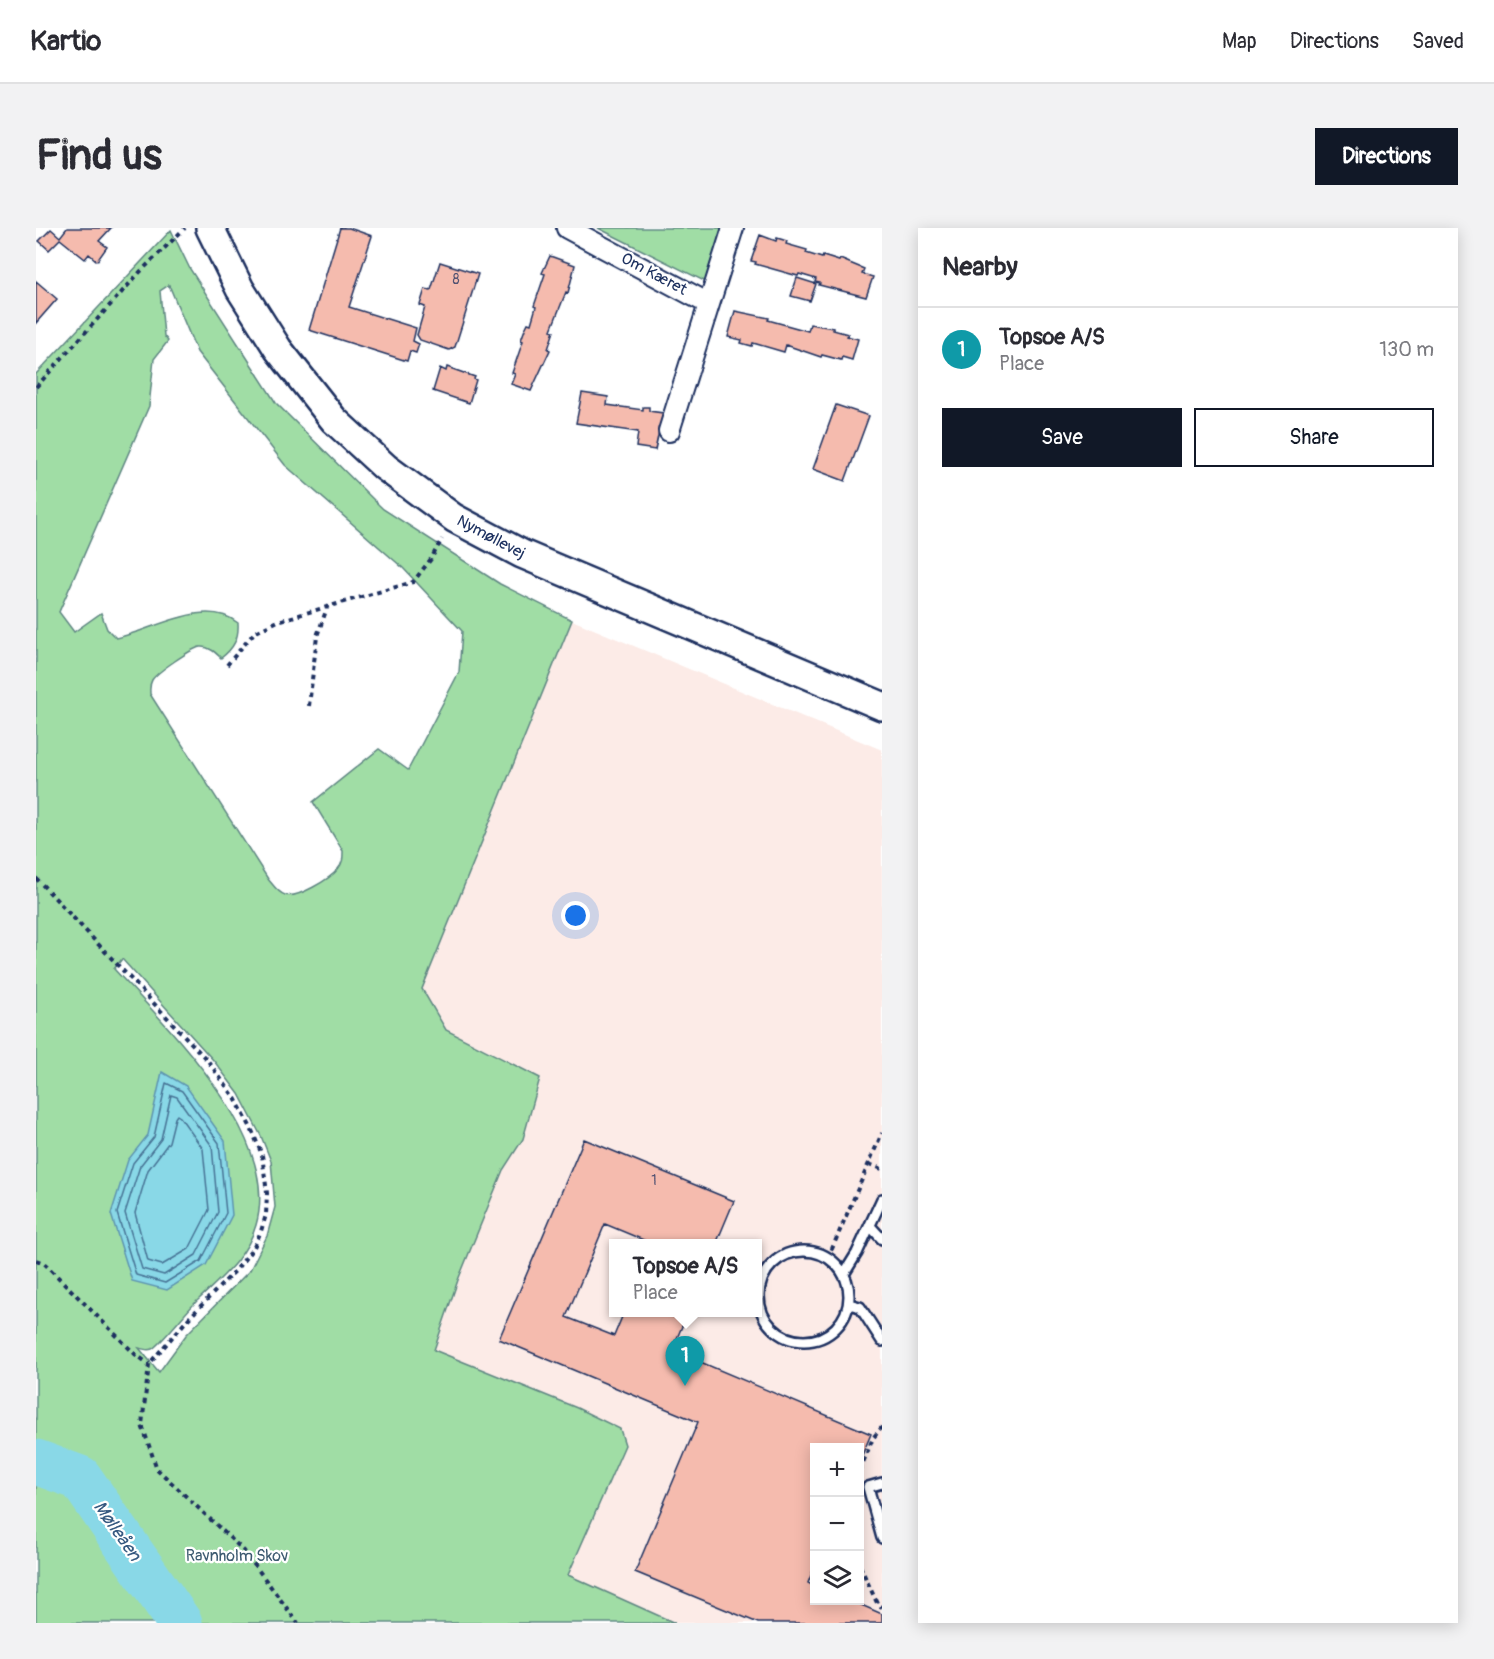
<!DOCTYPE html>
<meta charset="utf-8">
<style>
body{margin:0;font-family:Pangolin,sans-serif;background:#f2f2f3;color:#2b2b33}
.controls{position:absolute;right:18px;bottom:18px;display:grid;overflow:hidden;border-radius:0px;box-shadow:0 3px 15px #0003}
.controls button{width:54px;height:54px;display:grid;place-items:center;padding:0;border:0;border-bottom:2px solid #e1e1e2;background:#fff;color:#2b2b33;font:30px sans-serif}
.you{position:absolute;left:540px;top:688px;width:21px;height:21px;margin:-15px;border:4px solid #fff;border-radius:50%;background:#1a73e8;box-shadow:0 0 0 9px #1a73e833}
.badge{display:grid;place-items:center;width:39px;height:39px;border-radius:50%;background:#111827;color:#fff;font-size:20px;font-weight:700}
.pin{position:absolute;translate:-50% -50px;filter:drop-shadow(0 2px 3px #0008)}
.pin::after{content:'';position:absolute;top:32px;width:21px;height:18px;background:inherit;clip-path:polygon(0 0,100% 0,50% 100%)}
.popup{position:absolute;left:573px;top:1011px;width:153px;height:78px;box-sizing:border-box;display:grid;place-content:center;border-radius:0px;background:#fff;filter:drop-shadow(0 2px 4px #0005);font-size:20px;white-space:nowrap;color:#7c7c81}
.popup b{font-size:22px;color:#2b2b33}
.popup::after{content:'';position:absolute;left:50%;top:100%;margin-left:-12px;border:12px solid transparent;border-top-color:#fff}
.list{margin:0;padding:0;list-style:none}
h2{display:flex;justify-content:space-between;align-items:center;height:78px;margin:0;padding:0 24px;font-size:26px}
h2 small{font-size:20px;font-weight:400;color:#7c7c81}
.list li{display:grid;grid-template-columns:39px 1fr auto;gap:18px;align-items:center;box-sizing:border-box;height:84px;padding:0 24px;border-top:2px solid #e1e1e2}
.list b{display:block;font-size:22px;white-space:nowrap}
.list p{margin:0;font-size:20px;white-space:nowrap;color:#7c7c81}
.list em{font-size:20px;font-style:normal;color:#7c7c81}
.actions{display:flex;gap:12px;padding:18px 24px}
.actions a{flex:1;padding:14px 0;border:2px solid #111827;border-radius:0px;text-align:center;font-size:21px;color:#111827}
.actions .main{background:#111827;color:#fff}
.icon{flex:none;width:33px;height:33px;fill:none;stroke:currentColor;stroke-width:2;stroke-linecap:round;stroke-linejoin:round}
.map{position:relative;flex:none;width:846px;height:1395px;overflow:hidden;border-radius:0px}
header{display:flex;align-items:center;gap:36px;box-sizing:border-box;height:84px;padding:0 30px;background:#fff;border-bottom:2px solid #e1e1e2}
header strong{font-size:28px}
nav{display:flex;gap:33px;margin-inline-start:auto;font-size:21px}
.intro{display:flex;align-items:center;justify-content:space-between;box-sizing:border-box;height:144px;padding:0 36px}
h1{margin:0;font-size:42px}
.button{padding:15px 27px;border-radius:0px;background:#111827;color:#fff;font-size:21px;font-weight:700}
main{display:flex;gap:36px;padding:0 36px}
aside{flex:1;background:#fff;border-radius:0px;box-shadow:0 3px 15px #0003}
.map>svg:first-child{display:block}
.built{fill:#fcebe7;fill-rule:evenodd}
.green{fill:#a0dda5;stroke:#5e8682;stroke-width:1.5;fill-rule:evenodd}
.water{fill:#89d8e7;stroke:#5d94b0;stroke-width:1.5}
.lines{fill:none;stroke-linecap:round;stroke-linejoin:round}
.shore{stroke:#477395;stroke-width:1.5}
.river{stroke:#89d8e7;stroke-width:45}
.building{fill:#f5bbae;stroke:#1b2f5e;stroke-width:1.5}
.lane-casing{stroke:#1b2f5e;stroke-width:14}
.street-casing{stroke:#1b2f5e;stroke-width:24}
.secondary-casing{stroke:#1b2f5e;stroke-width:32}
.path{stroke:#1b2f5e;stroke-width:4;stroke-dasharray:4.5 4.5;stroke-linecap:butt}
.lane{stroke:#fff;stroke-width:9}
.street{stroke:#fff;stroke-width:20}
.secondary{stroke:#fff;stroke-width:27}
.labels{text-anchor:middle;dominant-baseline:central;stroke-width:4.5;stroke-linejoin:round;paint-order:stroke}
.number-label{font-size:14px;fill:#525272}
.street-label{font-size:16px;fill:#1b2f5e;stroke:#fff}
.park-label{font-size:16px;fill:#3c5a70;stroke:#fff}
.water-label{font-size:18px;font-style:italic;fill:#365980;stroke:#fff}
</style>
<header>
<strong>Kartio</strong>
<nav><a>Map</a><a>Directions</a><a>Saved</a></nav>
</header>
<div class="intro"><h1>Find us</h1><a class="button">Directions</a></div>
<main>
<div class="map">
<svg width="846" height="1395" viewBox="0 0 846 1395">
<rect width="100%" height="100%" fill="#fff"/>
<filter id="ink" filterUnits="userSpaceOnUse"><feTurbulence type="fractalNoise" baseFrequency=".0167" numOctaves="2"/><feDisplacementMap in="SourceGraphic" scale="12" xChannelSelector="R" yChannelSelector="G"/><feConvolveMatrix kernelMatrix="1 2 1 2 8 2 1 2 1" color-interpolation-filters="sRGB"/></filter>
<g filter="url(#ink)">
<path class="built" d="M536,392L846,522V1395H639L532,1347L589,1217L541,1180L397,1122L422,1052L467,942L487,911L504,851L410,802L386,761ZM577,1016H721V1084H577ZM778,1220H824V1372H778Z"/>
<path class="green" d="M562,0H687L670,54Z
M135,2L154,41L240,175L347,281L464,356L536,392L386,761L410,802L504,850L487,911L467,942L422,1052L398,1122L541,1180L584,1201L589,1217L532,1347L639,1395H0V146ZM133,57L161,124L249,237L367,340L426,403L423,444L372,542L343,521L277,574L307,623C307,630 307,635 302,641C294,651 261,671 249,667C242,665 237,657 232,651L114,466C114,461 113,457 116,452C121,444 155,421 164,419C173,418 180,425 185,430C198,420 203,410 202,395C169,368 116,403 80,410L71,401L65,385L38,404L23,384L113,178L118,131L132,113L128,108L124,63ZM86,731L178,833L203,866L225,908L235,933L239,979L231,1008L214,1042L150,1107L123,1144L103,1120C107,1121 111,1123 116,1121C124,1117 152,1081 162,1072C185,1050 211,1029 220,997C246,909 132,800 78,741Z"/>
<path class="water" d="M126,844L150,858L189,913L196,987L170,1037L131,1062L96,1053L75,986L92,932L112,907Z"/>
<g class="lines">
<path class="shore" d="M130,855L146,863L183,915L190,985L165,1033L129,1055L100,1047L81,985L97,935L118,909Z
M135,867L141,869L176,918L182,984L160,1027L128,1047L106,1041L89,985L104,938L125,911Z
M141,887L144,889L167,921L173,982L153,1021L126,1037L112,1033L99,985L112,942L133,914L139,890Z"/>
<path class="river" d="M0,1234L44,1250L144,1395"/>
</g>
<path class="building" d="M31,0H75L63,13L71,19L61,33L53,26L49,31L24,11L13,22L3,13L15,1L24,9Z
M304,0H313L336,8L313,79L380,100L377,113L383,116L380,125L374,123L371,133L273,102Z
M724,7L740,13L741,10L751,13L750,16L771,22L770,25L786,30L787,28L803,33L804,31L828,41L826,46L837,49L830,69L783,57L784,55L779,54L780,51L763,46L762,48L719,36L720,34L715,33Z
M514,28L539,37L532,65L530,64L515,102L518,103L512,121L514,122L495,163L475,156L479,146L476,145L487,113L485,112L489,101L492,95L495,96L500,79L498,78L509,46L506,45Z
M404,34L442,46L419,119L413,122L384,112L381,107L389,79L384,77L389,61L395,62Z
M761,50L780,56L774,73L755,68Z
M0,53L21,71L0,95Z
M699,83L733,90L732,92L772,103L774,96L797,100V102L812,106L811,108L822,111L816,132L806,129L805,132L786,127L785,129L750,117L748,124L717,115L716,118L705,115L706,112L692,109Z
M411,139L439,149L438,151L440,152L433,175L397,163L404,140L410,143Z
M546,165L572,169L571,177L607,182V179H613V183L627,185L619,222L600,219L602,204L540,195Z
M800,177L833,188L809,253L777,241Z
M548,911L698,973L680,1016H617L569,996L530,1089L578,1108L588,1084H652L636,1122L835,1206L824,1232V1220H778V1340L772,1355L778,1358V1372H814L846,1386V1395H722L599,1344L662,1194L463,1111Z"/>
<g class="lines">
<g class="lane-casing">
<path id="lane" d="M834,998L846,1011
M723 1068a45 45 0 1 1 90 0a45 45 0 1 1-90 0Z
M808,1046L821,1025L846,971
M813,1076L824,1079L846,1113
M846,1255L832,1259L846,1310"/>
</g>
<g class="street-casing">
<path id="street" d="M531,0L673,76
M633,203L697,0"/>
</g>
<g class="secondary-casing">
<path id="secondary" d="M174,0L204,61L242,121L298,192L349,239L418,290L486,326L846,478"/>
</g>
<path class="path" d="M0,159L104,44L149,0
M191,437L218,405L242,393L377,354L395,331L406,311
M273,478L281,408L291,380
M0,650L172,833L199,870L215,900L226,927L231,965L230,987L225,1003L218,1019L200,1042L152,1091L113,1136L106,1197L121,1241L208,1323L262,1395
M833,936L846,941
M792,1030L846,905
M0,1032L8,1035L99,1126L113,1136
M824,1242L837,1210L846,1199
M824,1338L842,1377L846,1379"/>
<use href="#lane" class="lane"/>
<use href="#street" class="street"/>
<use href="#secondary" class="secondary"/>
</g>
</g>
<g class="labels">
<g class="number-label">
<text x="420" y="51">8</text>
<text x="618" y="952">1</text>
</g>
<g class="street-label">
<text transform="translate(618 46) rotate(28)">Om Kæret</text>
<text transform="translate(455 309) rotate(28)">Nymøllevej</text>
</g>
<g class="park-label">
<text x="201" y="1328">Ravnholm Skov</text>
</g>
<g class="water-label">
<text transform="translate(81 1303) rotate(55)">Mølleåen</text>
</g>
</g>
</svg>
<div class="controls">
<button>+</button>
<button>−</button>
<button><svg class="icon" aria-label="layers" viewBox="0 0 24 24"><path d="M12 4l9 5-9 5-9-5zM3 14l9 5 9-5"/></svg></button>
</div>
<div class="you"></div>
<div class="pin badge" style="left:649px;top:1158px;background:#0f9aa8">1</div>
<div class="popup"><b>Topsoe A/S</b>Place</div>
</div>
<aside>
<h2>Nearby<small></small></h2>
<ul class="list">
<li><span class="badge" style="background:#0f9aa8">1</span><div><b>Topsoe A/S</b><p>Place</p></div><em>130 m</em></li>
</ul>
<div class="actions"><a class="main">Save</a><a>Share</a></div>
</aside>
</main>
